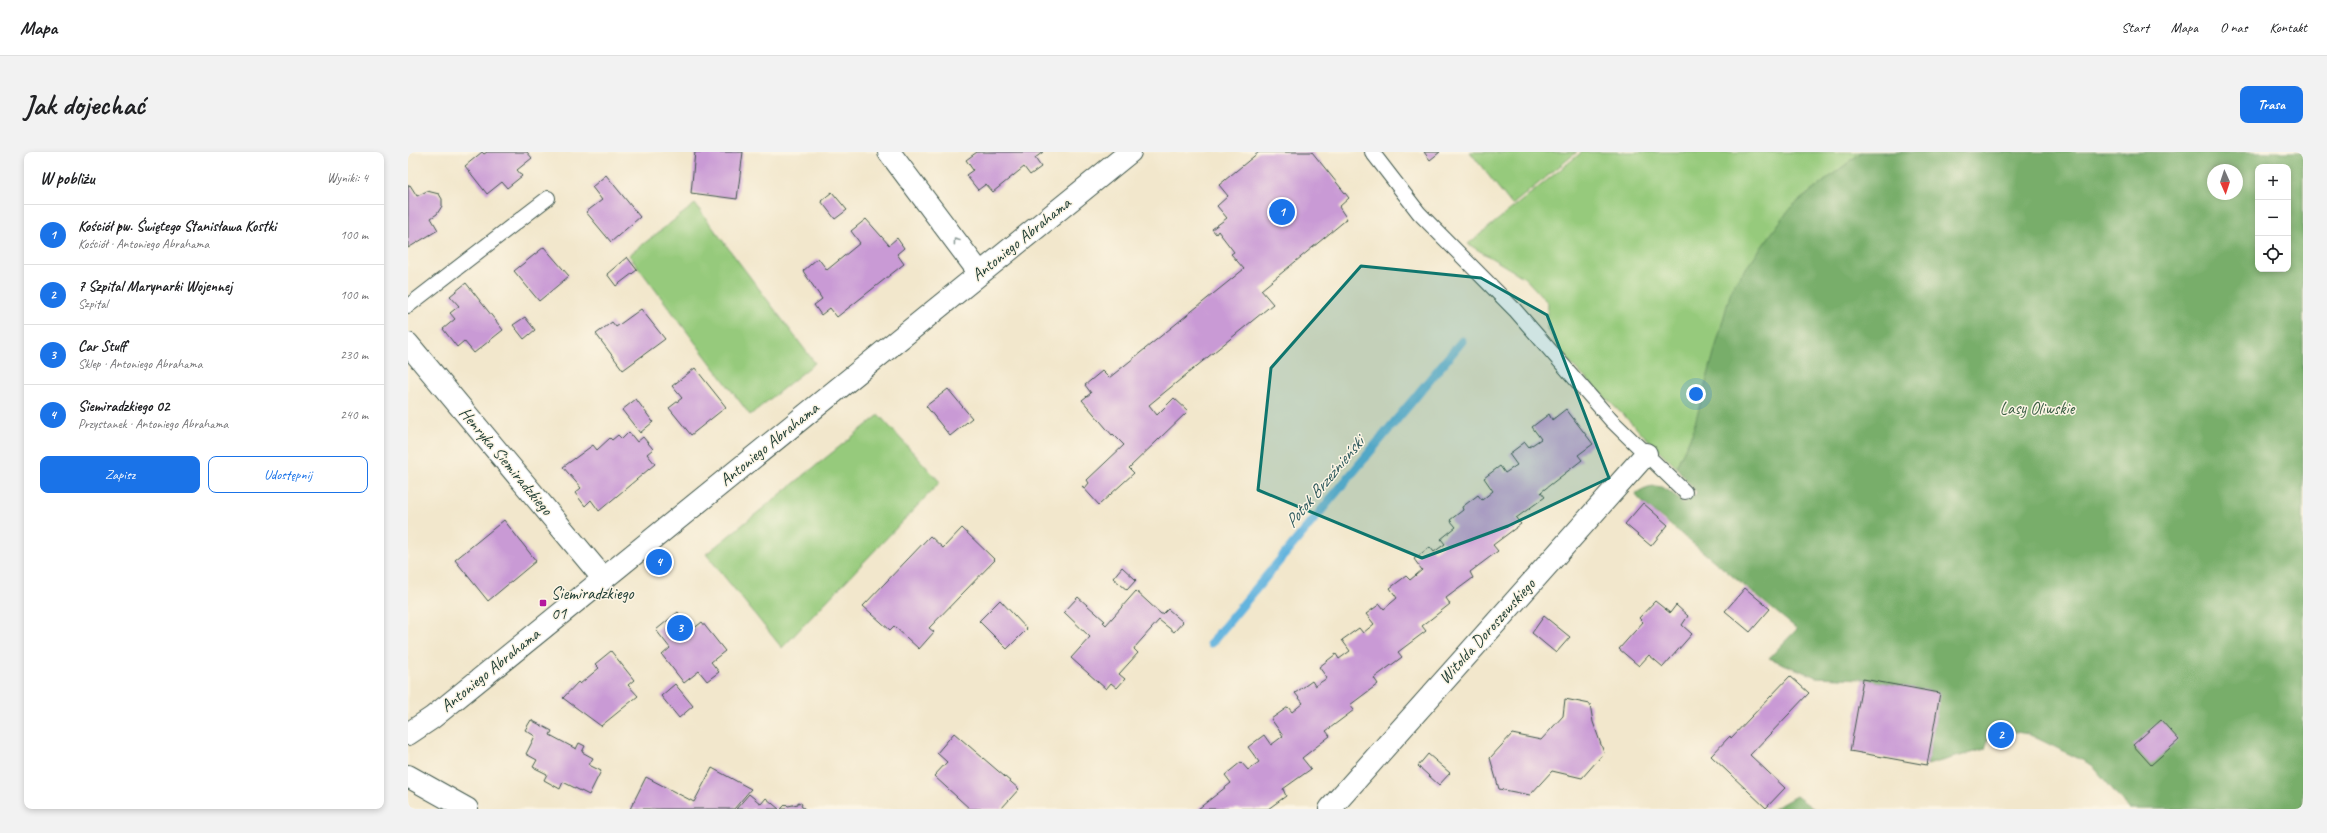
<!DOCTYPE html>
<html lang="pl">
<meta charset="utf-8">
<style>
body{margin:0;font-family:Caveat,sans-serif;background:#f2f2f2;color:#202124}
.controls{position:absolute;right:12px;top:12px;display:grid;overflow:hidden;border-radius:8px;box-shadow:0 2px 6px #0003}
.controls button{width:36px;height:36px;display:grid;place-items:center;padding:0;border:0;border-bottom:1px solid #e0e0e0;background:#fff;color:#202124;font:20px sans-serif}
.compass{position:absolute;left:1799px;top:12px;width:36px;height:36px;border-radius:50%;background:#fff;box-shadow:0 2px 6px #0003;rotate:177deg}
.you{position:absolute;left:1288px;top:242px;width:14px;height:14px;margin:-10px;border:3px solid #fff;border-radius:50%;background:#1a73e8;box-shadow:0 0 0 6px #1a73e833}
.badge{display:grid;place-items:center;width:26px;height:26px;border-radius:50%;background:#1a73e8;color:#fff;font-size:13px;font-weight:700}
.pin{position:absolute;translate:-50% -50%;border:2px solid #fff;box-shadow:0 1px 4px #0006}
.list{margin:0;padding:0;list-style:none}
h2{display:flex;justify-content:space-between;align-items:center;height:52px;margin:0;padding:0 16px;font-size:17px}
h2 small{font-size:13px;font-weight:400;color:#757577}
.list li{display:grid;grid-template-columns:26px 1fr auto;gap:12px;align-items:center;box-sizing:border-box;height:60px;padding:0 16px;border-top:1px solid #e0e0e0}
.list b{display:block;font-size:15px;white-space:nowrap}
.list p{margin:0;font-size:13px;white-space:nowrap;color:#757577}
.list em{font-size:13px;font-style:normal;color:#757577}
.actions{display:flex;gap:8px;padding:12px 16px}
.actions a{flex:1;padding:9px 0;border:1px solid #1a73e8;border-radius:8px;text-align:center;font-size:14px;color:#1a73e8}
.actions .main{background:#1a73e8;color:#fff}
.icon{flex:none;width:22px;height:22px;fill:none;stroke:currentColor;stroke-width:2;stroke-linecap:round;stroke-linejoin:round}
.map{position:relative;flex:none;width:1895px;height:657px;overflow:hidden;border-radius:8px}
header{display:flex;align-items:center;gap:24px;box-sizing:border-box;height:56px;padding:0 20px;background:#fff;border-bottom:1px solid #e0e0e0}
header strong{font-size:19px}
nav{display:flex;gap:22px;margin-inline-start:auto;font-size:14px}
.intro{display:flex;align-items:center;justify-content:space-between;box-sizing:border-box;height:96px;padding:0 24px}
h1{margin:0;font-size:28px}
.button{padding:10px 18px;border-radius:8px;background:#1a73e8;color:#fff;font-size:14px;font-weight:700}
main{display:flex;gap:24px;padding:0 24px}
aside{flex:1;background:#fff;border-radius:8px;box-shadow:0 2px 6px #0003}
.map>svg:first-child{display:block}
.green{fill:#96ca7b;stroke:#5a8458}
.forest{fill:#78ae6b;stroke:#4c7650;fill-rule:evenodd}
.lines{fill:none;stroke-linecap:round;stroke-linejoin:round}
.stream{stroke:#63b4de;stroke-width:9}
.building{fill:#c99ad5}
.service-casing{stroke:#3f564b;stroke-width:16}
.minor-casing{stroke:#3f564b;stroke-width:24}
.tertiary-casing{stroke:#3f564b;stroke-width:24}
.service{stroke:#fff;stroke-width:14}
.minor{stroke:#fff;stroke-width:22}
.tertiary{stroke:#fff;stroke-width:22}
.oneway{stroke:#8f9e9a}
.marked{fill:#0f766e;fill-opacity:0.2;stroke:#0f766e;stroke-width:3;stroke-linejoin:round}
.poi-dot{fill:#b5179e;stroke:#fcf5e5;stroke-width:1.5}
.labels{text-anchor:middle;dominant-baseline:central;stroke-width:3;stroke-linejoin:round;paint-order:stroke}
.street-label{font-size:17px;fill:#1f3d34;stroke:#fcf5e5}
.park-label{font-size:17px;fill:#3d6046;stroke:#fcf5e5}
.poi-label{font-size:17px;fill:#1f3d34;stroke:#fcf5e5;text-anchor:start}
.water-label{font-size:18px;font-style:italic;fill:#305b5e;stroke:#fcf5e5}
</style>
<header>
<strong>Mapa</strong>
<nav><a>Start</a><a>Mapa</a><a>O nas</a><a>Kontakt</a></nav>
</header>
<div class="intro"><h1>Jak dojechać</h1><a class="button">Trasa</a></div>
<main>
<aside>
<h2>W pobliżu<small>Wyniki: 4</small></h2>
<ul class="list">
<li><span class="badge">1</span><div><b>Kościół pw. Świętego Stanisława Kostki</b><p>Kościół · Antoniego Abrahama</p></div><em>100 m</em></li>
<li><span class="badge">2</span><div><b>7 Szpital Marynarki Wojennej</b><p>Szpital</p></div><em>100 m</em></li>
<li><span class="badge">3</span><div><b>Car Stuff</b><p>Sklep · Antoniego Abrahama</p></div><em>230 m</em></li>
<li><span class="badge">4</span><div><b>Siemiradzkiego 02</b><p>Przystanek · Antoniego Abrahama</p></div><em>240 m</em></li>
</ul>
<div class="actions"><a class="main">Zapisz</a><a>Udostępnij</a></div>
</aside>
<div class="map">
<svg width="1895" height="657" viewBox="0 0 1895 657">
<rect width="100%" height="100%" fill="#fcf5e5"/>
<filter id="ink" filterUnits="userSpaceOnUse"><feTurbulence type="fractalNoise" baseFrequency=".025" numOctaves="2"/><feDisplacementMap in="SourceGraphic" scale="8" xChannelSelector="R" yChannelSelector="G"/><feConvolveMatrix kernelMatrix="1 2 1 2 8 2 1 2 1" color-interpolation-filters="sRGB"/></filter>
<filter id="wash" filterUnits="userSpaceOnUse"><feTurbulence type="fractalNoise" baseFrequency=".012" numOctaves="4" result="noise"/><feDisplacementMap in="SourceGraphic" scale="16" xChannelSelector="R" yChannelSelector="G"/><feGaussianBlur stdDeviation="0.9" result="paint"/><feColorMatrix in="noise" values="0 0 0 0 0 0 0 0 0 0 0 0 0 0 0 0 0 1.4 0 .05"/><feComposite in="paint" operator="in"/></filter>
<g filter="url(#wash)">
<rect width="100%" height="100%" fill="#f2e7cc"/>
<path class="green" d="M1062,0H1169L1104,53Z
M1174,0H1454L1383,55L1284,282L1268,315L1155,204L1139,177L1140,151L1117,126L1060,92Z
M287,52L407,211L342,263L221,103Z
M471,263L532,330L374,496L298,402Z"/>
<path class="forest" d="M1454,0H1895V657H1721L1684,613L1620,582L1584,576L1577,597L1519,613L1532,541L1455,527L1408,525L1361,506L1389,477L1233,349L1227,342C1248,327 1259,335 1275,352L1289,341L1268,315L1284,282L1324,135L1383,55ZM1850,15H1880V117H1850ZM1805,18H1829V42H1805Z
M1388,644L1406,657H1365Z"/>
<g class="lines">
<path class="stream" d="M803,491L1054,189"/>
</g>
<g id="blocks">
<path class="building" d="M74,0L76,2L79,0H119L124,6L109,18L114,24L99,36L94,30L79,42L57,14Z
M287,0H335L329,47L283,41Z
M569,0H635L627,6L633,15L622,23L616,15L585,40L578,32L570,38L558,23L565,18L558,8Z
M851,0H904L941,46L931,55L939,67L853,138L865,152L741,253L749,263L766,246L780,259L721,316L726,321L691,353L674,334L677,336L681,331L679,328L716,293L705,282L704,283L674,248L683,241L677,233L694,219L701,226L836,117L823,102L826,100L810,79L808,82L804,77L819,66L809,54L820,44L811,33Z
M1016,0H1032L1022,8Z
M198,23L232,65L203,90L178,60L194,48L184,35Z
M2,33L9,44L19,39L31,42L34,47V54L29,62L23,66L30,78L0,96V34Z
M424,40L439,58L427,67L413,49Z
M458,67L481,93L489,86L496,96L489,102L496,112L429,165L422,156L413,163L406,153L414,147L395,119L410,106L419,118L452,91L443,79Z
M136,95L161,124L131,149L106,119Z
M219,105L229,118L208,134L199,122Z
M58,131L95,178L66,201L56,189L49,195L35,177L47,167L42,161L51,154L42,144Z
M233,157L257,187L215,218L188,182L204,170L208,175Z
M117,165L127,178L116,187L105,173Z
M287,216L318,255L283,283L261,256L274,246L264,234Z
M540,237L564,266L542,284L518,254Z
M228,247L245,270L232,281L214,258Z
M1158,257L1185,292L1170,303L1174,308L1133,340L1137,345L1108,366L1113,372L1085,393L1090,399L1062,420L1065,426L1038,446L1042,452L1014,474L1018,479L990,500L994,505L966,526L970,532L942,553L946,558L918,579L922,584L894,606L903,617L875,637L878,644L860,657H790L823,631L817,623L833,610L840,618L851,610L840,595L856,583L863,593L875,584L863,567L880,555L884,560L895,551L887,541L904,529L907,534L919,526L911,515L928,502L931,507L942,499L934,488L951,476L955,481L966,472L958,462L972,452L976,457L989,446L982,436L998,424L1002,428L1014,418L1006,407L1022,395L1026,400L1037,392L1033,387L1048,375L1042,368L1055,358L1054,355L1070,343L1074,348L1085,339L1076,326L1092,314L1097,321L1109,313L1101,302L1117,290L1121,295L1133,287L1124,275L1141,262L1144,268Z
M221,280L229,290L235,285L245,297L239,302L247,312L191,359L183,348L177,354L167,341L173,336L155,315L185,293L189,298L202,286L204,288L210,283L214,287Z
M1235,351L1260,373L1243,394L1217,372Z
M96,368L128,409L80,449L47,408Z
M554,376L587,408L521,476L526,480L511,497L486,474L482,478L455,454L522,384L535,396Z
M714,415L728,428L719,438L705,426Z
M1337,436L1362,457L1342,480L1317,459Z
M728,439L753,462H755L760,457L775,470L766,480L751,468L727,495L726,497L730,501L711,522L717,527L709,536L703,531L698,537L663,506L682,485L656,460L670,445L697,469L695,470L698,473Z
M592,448L619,477L599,497L571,469Z
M1247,449L1262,461L1268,453L1280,464L1274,473L1284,482L1255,515L1241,503L1231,514L1211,497L1235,470L1231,466Z
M270,460L284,478L294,470L317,499L303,510L311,520L299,529L291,519L276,531L254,503L262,496L248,478Z
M1136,464L1162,485L1148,501L1124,481Z
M203,499L226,528L220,533L230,544L193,574L155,546L170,530L172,532L191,516L187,512Z
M1382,524L1401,541L1342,603L1377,636L1358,656L1303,604L1322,584L1323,586Z
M1455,527L1532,541L1519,613L1442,599Z
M267,532L285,554L271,566L253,544Z
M1157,547L1182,552L1185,570L1196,601L1174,626L1144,619L1122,643L1091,637L1082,606L1104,582L1133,588L1155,564Z
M123,568L144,579L142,583L168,597L171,591L177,594L174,600L185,606L181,613L193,619L181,643L155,630L152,637L136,628L139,622L125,615L129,608L118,602L127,584L117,578Z
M1753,568L1771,588L1743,613L1725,593Z
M546,581L611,637L593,657H562L526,624L539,610L529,601Z
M1020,602L1042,621L1031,633L1010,614Z
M304,616L343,637L326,657H222L238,625L286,650Z
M341,642L353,652L358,646L371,657H328Z
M390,650L394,652L393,654L397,657H373L378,652L380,654L390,652Z"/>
</g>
</g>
<g filter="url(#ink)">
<use href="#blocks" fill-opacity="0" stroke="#3f564b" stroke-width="1"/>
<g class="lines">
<g class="service-casing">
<path id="service" d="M964,0L1011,61L1107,158L1203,268L1277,340
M0,154L140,46"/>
</g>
<g class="minor-casing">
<path id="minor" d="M481,0L571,120
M0,192L195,426
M0,582L24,566L722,0
M922,657L1238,302"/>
</g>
<g class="tertiary-casing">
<path id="tertiary" d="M0,624L59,657"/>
</g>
<use href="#service" class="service"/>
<use href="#minor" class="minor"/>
<use href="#tertiary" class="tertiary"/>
</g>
<defs><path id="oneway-chevron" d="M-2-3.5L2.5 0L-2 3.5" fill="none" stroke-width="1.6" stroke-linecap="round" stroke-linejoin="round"/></defs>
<use class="oneway" href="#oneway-chevron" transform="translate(548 89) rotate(-127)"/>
</g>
<path class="marked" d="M953,114L1073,126L1139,163L1201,326L1100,374L1014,406L850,338L863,216Z"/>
<rect class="poi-dot" x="131" y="447" width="8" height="8" rx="2"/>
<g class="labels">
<g class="street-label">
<text transform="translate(613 87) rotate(-39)">Antoniego Abrahama</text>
<text transform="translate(361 292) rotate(-39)">Antoniego Abrahama</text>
<text transform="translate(98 309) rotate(50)">Henryka Siemiradzkiego</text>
<text transform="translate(1079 479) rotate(-48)">Witolda Doroszewskiego</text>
<text transform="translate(82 518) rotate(-39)">Antoniego Abrahama</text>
</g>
<g class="park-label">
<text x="1629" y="256">Lasy Oliwskie</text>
</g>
<g class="poi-label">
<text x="143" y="441">Siemiradzkiego<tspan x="143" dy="20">01</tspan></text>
</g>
<g class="water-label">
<text transform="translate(916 330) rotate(-50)">Potok Brzeźnieński</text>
</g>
</g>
</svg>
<div class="controls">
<button>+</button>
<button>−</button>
<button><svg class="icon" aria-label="locate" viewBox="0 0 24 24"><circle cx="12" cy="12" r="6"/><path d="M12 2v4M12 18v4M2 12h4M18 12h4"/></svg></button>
</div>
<svg class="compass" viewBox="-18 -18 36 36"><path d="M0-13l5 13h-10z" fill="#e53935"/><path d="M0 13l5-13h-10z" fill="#757577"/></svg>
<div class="you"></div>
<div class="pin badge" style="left:874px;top:60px">1</div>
<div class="pin badge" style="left:1593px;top:583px">2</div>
<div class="pin badge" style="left:272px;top:476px">3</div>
<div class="pin badge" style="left:251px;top:410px">4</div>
</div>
</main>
